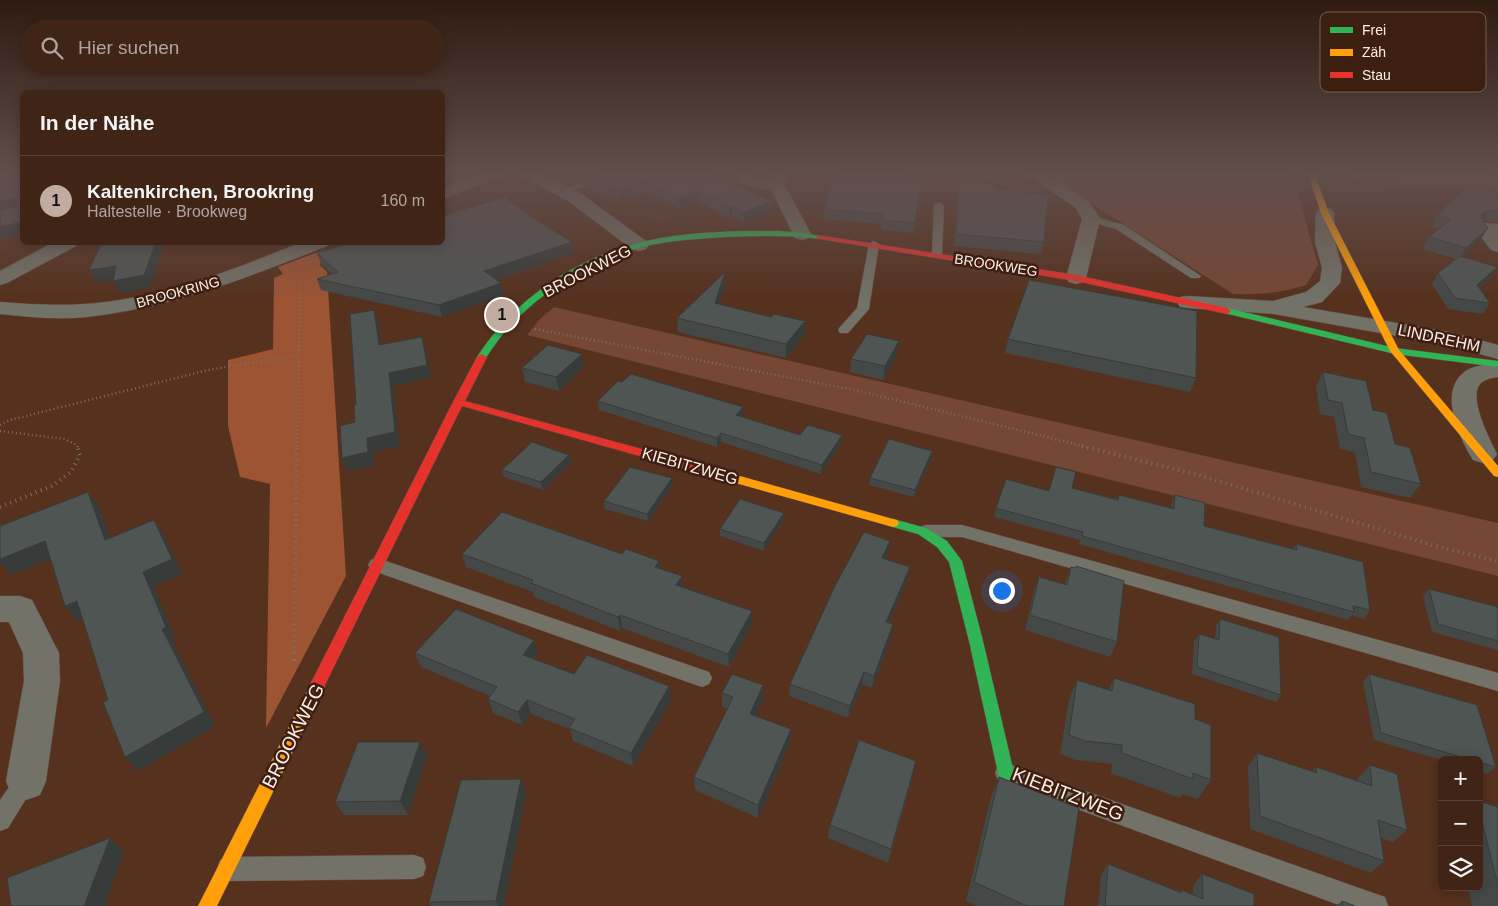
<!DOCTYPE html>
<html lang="de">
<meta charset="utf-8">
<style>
body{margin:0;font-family:Arial,sans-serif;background:#472d1f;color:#f1f3f6}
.controls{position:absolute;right:15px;bottom:15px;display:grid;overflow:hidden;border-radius:8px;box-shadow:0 2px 12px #0003}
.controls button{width:45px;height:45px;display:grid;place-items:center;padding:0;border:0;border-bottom:1px solid #594235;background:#402516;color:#f1f3f6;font:25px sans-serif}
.you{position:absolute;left:1001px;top:590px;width:18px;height:18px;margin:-12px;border:4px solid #fff;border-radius:50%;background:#1a73e8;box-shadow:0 0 0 8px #1a73e833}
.badge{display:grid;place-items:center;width:32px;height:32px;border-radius:50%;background:#c2ab9f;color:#111;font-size:16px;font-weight:700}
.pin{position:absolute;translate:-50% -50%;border:2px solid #fff;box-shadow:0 1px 5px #0006}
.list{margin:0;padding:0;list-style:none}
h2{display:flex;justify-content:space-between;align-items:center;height:65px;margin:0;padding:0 20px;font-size:21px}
h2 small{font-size:16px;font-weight:400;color:#aea5a1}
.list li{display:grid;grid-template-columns:32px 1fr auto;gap:15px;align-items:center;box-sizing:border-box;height:90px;padding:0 20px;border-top:1px solid #594235}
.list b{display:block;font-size:19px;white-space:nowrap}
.list p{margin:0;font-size:16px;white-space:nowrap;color:#aea5a1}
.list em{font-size:16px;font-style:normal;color:#aea5a1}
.icon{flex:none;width:28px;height:28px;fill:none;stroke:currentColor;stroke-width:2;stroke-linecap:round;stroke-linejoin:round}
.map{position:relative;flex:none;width:1498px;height:906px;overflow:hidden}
.search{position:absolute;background:#402516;box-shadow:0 2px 12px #0003;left:20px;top:20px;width:425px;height:55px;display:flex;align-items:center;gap:12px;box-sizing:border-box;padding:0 18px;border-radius:28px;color:#aea5a1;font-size:19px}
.panel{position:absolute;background:#402516;box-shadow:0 2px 12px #0003;left:20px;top:90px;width:425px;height:155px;border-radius:8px}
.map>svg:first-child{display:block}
.green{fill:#754734}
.forest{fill:#9c5433}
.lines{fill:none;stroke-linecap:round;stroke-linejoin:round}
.lane-casing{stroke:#684d3f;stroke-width:1}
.street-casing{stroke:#684d3f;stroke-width:1}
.fast-casing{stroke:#684d3f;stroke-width:1}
.slow-casing{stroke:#684d3f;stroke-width:1}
.jam-casing{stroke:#684d3f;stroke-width:1}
.path-far3{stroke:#77726a;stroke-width:2;stroke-dasharray:0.5 2.5;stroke-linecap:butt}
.path-far2{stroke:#77726a;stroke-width:2.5;stroke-dasharray:1 3;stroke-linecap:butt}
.path-far1{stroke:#77726a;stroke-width:4;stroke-dasharray:1 4.5;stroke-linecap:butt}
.path{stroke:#77726a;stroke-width:4.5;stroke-dasharray:2 5.5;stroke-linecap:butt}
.lane{fill:#727268;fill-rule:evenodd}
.street{fill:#727268;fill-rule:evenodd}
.fast{fill:#30b455;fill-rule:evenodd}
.slow{fill:#ff9f0a;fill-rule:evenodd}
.jam{fill:#e5322d;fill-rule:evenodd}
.wall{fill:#444947}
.shaded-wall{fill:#373c3a}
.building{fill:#4f5553;stroke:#373c3a}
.labels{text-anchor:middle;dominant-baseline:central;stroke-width:5;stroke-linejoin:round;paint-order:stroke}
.far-street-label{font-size:14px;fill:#fdece5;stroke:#3d1f12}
.street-label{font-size:16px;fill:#fdece5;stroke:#3d1f12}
.near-street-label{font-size:19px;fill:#fdece5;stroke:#3d1f12}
.key{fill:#3d1f12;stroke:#775c51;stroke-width:1}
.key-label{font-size:14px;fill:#fdece5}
</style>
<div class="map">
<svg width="1498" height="906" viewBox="0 0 1498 906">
<rect width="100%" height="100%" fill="#55311e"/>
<path class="green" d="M1044,173H1292L1318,265L1306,285C1281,293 1259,295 1233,294Z
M1355,173H1459L1498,175V191L1362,183Z
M554,307L1498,523V576L527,335L539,320Z"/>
<path class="forest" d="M326,249L325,262L319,264L327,272L346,576L266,728L270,484L240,477L228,426V360L273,349L274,278L283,274L278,267Z"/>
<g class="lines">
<g class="lane-casing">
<path id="lane" d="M611,173H624L566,193L563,194L558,191Z
M939,202L944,205L942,255L937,258L932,255L934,205Z
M1091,216L1124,225L1201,276L1199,278H1191L1116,229L1088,221L1086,219Z
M874,241L879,244L869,309L848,333H840L838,330L840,327L857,308L869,244Z
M926,525H962L1498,673V691L962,537H926L920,535L918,531L920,527Z
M377,558L709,672L712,678L709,684L702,687L371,570L368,565L371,560Z
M1006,763L1376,894L1385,897L1388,906H1342L1006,783L998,780L995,773L998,766Z
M26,770L34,774L37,781L8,828L0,831V800L18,774Z
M414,855L423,858L426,867L423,876L414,879L229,881L220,878L217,869L220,860L229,857Z"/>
</g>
<g class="street-casing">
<path id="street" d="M480,173H503L501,176L442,199V188Z
M519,173H540L580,193L646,241L649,245L646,249L639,251L632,249L568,201L521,176Z
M733,173H751L755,177L770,179L768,173H784L786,177L785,185L811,234L809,238L802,240L795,238L771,189C757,187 740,187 732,175Z
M1025,173H1044L1089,201L1100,219L1086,278L1083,282L1076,284L1069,282L1066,278L1082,219L1076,208Z
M1325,208L1331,209L1334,213L1335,242L1342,268L1340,283L1322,302L1303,307L1450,332L1498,345V359L1448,345L1274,314L1188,308L1180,307L1177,302L1180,297L1188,296L1273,301L1306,292L1320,281L1322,268L1315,242L1316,213L1319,209Z
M1484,223L1498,224V252L1491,250L1475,229L1477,225Z
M54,242H78L76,246L7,283L0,285V271Z
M302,242H329L327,246C249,277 171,308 87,317C58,320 29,317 0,314V302C28,304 56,306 84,304C160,299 232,270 302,242Z
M1498,363V377C1492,378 1485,379 1480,384C1468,398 1490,440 1497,454L1493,460L1483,463L1473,460C1460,439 1439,395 1462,374C1471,365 1486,365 1498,363Z
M0,596H20L32,600L59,653L60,681L46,781L40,795L26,800L12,795L6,781L24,681L23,653L9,622H0Z"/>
</g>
<g class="fast-casing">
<path id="fast" d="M779,231L806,233L824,237L820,239C788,235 757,236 725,237C699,239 672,240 646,246C598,257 547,287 513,323C502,334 494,346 485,359L482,360L477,357C514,299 578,256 646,241C689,231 736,231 779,231Z
M1227,308L1395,348L1498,361V367L1395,354L1224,313L1223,311Z
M893,519L926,528L947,541L962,561L983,641L1014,773L1012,779L1006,781L1000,779L998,773L969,641L949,562L937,547L918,534L889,526L887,523L889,520Z"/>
</g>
<g class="slow-casing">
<path id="slow" d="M1308,173H1314L1329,213L1399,350L1498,466V477L1494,476L1390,351L1321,213Z
M711,468L893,519L897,520L899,523L897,526L893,527L707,475L705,472Z
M317,679L322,681L325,686L217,906H198L312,681Z"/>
</g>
<g class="jam-casing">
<path id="jam" d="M817,235L1076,275L1227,308L1231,311L1227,314L1076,281L820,239H817Z
M482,354L487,357L465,401L715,469L717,472L711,476L462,406L322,691L317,693L312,691L309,686L312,681L453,402L477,357Z"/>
</g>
<path class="path-far3" d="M1334,174L1498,184
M631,212L669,219
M300,293L301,272"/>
<path class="path-far2" d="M535,329L855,390L1087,447
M0,425L10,420L208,370L298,355
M0,431L64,439L77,445L78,447
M297,447L300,292"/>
<path class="path-far1" d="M1082,446L1195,474L1439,547L1498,561
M0,507L52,486L71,472L80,455L77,446
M294,647L297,446"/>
<path class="path" d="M294,661V646"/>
<use href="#lane" class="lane"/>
<use href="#street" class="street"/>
<use href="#fast" class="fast"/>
<use href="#slow" class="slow"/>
<use href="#jam" class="jam"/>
</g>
<path class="wall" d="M559,173H710L772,212L744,223L732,217L729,218L698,202L680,208L647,192L621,200L614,196L610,197L600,192L595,193L586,188L585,180L576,183Z
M923,175L914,233L881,230V224L823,219L824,209Z
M960,182L994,189L1044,242L1041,254L954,246L958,193Z
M1498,194V222L1483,221L1481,239L1462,257L1490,277L1479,288L1490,303L1483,314L1448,309L1432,284L1438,273L1456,259L1422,249L1429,237L1439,229L1431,227L1437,215Z
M538,221L572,242L574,253L496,280L503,295L442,317L321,290L317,279L332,274L321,264L317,253Z
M725,272V285L719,304L771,317L805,321V334L786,358L678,332L677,318Z
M1008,339L1196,378L1190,392L1005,353Z
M582,354L584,367L559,391L525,382L522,368Z
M897,354L883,380L850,372L851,359Z
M1323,372L1373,410L1421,484L1410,498L1361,487L1355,452L1340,449L1334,417L1320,414L1316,386Z
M622,382L743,407V416L742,417L800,435L841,444L821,474L721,442L717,447L599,410L598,401Z
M932,451L931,458L914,497L869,485L870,478Z
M569,455L571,462L543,490L504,477L502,470Z
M672,486L648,521L605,509L604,501Z
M1072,488L1117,499L1119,495L1171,508L1172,503L1175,495L1204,526L1293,549L1296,544L1370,610L1364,619L1352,615L1348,620L1079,544L1080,540L994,517L996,508L1049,491Z
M783,520L764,551L720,536V529Z
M888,553L885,559L907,579L889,623L891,637L872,688L862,684L848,718L789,696L790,684Z
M462,554H622L659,561L660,569L682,576V587L752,624L729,667L622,628L620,631L534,597L533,592L466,567Z
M1071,567L1117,642L1110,657L1025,630L1034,591L1039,577L1065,584Z
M1429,589L1498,607V650L1432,632L1423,596Z
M1220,619L1281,695L1276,702L1192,674L1194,641L1199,634L1215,639L1216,626Z
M415,653H538L534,659L574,674L671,700L633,766L573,741L570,729L531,714L523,725L493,713L488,699L490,696L421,667Z
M1369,674L1496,767L1487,774L1479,772V760H1442L1374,740L1363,682Z
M1114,678L1195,719L1211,780L1198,799L1183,794L1180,798L1111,773L1112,764L1076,760L1060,754L1069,700L1077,680L1108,690Z
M722,693L763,699L755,716L791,729L790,743L758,818L695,790L694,777L728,709L722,707Z
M420,742L427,756L408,815H344L335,802Z
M1257,753L1312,771L1316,767L1358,781V778L1370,765L1407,830L1393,842L1381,838L1384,861L1371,873L1250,829L1248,766Z
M913,775L888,863L828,838L830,825Z
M999,777L1064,906H977L966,901L991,797Z
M526,793L504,906H431L429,902Z
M1479,801L1498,807V906H1472L1468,887H1479Z
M1108,864L1181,892L1182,890L1193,895V885L1202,874L1254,906H1098L1101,875Z
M1342,901L1355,906H1336Z"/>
<path class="shaded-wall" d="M575,173H605L585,178V180L576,183Z
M450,177L451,182L442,186V180Z
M599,181L600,192L595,193L594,183Z
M646,181L647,192L621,200L620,189Z
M613,186L614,196L610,197L609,187Z
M697,191L698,202L680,208L679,198Z
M17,198L22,207L0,213V201Z
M772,202V212L744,223V212Z
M732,206V217L729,218V207Z
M1491,210L1484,221L1475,224L1482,213Z
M22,222V234L0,240V227Z
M1488,228L1481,239L1458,260L1466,248Z
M156,242H165L150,287L120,293L113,281Z
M572,242L574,253L487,283L484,271Z
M116,266L122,278L96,282L89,270Z
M1497,267L1490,277L1470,296L1477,285Z
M725,272V285L715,316V303Z
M501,283L503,295L442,317L439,305Z
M374,310L378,322L383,358L379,345Z
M805,321V334L786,358V344Z
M422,337L426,350L431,378L393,386L400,446L373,452L374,466L347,471L342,458L367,438L389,373Z
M899,341L897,354L883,380L885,366Z
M582,354L584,367L559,391L556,377Z
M743,407V416L736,424V415Z
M721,433V442L717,447V438Z
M842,435L841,444L821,474L822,465Z
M932,451L931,458L914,497L915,490Z
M569,455L571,462L543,490L541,482Z
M672,478V486L648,521L647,514Z
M88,492L99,507L116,555L105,540Z
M784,513L783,520L764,551V543Z
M154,520L164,535L182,574L154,586L176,642L173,644L215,726L138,771L125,757L162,629L143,572Z
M45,541L57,556L11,575L0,562V559Z
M890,541L888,553L880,570L882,558Z
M659,561L660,574L655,567Z
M910,567L907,579L884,634L886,622Z
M682,576L683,589L676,585Z
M77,601L89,616L77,621L65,606Z
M752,611V624L729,667L728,654Z
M620,615L622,628L620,631L618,617Z
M893,624L891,637L872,688L874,676Z
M534,640L538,653L527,668L523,655Z
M864,672L862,684L848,718L850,706Z
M763,685V699L750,728V714Z
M669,686L671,700L633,766L631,753Z
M527,700L531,714L523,725L518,712Z
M791,729L790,743L758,818V805Z
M420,742L427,756L408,815L400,801Z
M521,779L526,793L504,906H498L496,901Z
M110,838L124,852L105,906H84Z"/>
<path class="building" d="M0,173H22V222L0,227V210L16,207L17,198L0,201Z
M442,173H449L450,177L442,180Z
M599,173H710L772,202L744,212L732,206L729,207L697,191L679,198L646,181L620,189L613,186L609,187L599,181L594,183L585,178Z
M835,173H891L923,175L915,223L882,220L883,214L824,209Z
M960,182L994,184V189L1048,195L1044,242L956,234Z
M1469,186L1498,194V210H1491L1482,213L1481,218L1488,228L1466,248L1429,237L1451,219L1437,215Z
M505,197L538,221L572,242L484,271L501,283L439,305L317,279L338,272L317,253L353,242H442V216Z
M102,242H156L144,275L113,281L116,266L89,270Z
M1460,256L1497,267L1477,285L1490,303L1455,298L1438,273Z
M725,272L715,303L771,317L774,314L805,321L786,344L677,318Z
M1029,280L1197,311L1196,378L1008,339Z
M374,310L379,345L422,337L427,365L389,373L395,432L367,438L368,452L342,458L340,426L355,422L354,405L356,404L350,314Z
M867,334L899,341L885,366L851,359Z
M548,345L582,354L556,377L522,368Z
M1323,372L1366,381L1373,410L1387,413L1395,444L1410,448L1421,484L1371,472L1364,438L1348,434L1342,403L1328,400Z
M631,374L743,407L736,415L800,435L808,425L842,435L822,465L721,433L717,438L598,401L618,381L622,382Z
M889,439L932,451L915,490L870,478Z
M532,442L569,455L541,482L502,470Z
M630,467L672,478L647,514L604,501Z
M1056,467L1076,472L1072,488L1118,500L1119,495L1174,509L1175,495L1205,503L1204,526L1297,550L1296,544L1363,562L1370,610L1353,606L1354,612L1082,536L1083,532L996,508L1006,479L1049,491Z
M88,492L105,540L154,520L172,559L143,572L166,627L162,629L204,712L125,757L103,702L108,700L77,601L65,606L45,541L0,559V526Z
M740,499L784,513L764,543L720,529Z
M502,512L622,554L626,549L659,561L655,567L682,576L676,585L752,611L728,654L620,615L618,617L531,583L533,580L462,554Z
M864,532L890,541L882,558L910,567L886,622L893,624L874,676L864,672L850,706L790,684L835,586Z
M1076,566L1124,581L1117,642L1030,615L1039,577L1067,585L1071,567L1076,568Z
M1429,589L1498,607V641L1438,624Z
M456,609L534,640L523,655L574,674L587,655L669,686L631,753L569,728L575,719L527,700L518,712L488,699L497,687L415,653Z
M1220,619L1279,637L1281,695L1197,667L1199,634L1219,640Z
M732,674L763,685L750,714L791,729L758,805L694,777L733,697L722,693Z
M1369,674L1477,705L1496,767L1479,762V760H1471L1381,733Z
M1114,678L1195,704V719L1211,725V780L1193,773V779L1122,753V745L1085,741L1069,735L1077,680L1112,691Z
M859,740L916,761L891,849L830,825Z
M358,742H420L400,801L335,802Z
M1257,753L1317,773L1316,767L1372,786L1370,765L1397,774L1407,830L1378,820L1384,861L1260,816Z
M999,777L1079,808L1064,906H1027L974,882Z
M521,779L496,901L429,902L461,780Z
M1479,801L1498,807V886L1479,810Z
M110,838L84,906H11L7,878Z
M1108,864L1182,893V890L1203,899L1202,874L1254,894V906H1105Z
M1342,901L1355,906H1343Z"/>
<linearGradient id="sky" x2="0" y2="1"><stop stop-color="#2f1b10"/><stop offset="0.58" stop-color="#624e4c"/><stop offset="1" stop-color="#624e4c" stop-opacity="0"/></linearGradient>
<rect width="1498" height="300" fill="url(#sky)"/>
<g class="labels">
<g class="far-street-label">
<text transform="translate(996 265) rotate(9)">BROOKWEG</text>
<text transform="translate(178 292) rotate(-15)">BROOKRING</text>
</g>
<g class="street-label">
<text transform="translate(587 271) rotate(-27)">BROOKWEG</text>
<text transform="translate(1439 338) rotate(12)">LINDREHM</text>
<text transform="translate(690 466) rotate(16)">KIEBITZWEG</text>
</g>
<g class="near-street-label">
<text transform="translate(293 736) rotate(-63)">BROOKWEG</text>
<text transform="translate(1068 794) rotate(21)">KIEBITZWEG</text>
</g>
</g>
<rect x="1320" y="12" width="166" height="80" rx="8" class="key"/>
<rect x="1330" y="27" width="23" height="6" fill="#30b455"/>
<rect x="1330" y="49" width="23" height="7" fill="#ff9f0a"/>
<rect x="1330" y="72" width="23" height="6" fill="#e5322d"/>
<g class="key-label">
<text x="1362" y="35">Frei</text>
<text x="1362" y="57">Zäh</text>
<text x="1362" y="80">Stau</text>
</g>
</svg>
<div class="controls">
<button>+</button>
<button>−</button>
<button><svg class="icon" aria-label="layers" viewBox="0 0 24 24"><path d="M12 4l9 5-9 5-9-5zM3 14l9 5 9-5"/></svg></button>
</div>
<div class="you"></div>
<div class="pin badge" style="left:502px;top:315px">1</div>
<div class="search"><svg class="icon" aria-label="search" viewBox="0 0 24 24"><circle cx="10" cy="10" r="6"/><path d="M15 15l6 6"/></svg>Hier suchen</div>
<section class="panel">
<h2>In der Nähe<small></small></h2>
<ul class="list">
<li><span class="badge">1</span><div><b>Kaltenkirchen, Brookring</b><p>Haltestelle · Brookweg</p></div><em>160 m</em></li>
</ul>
</section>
</div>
